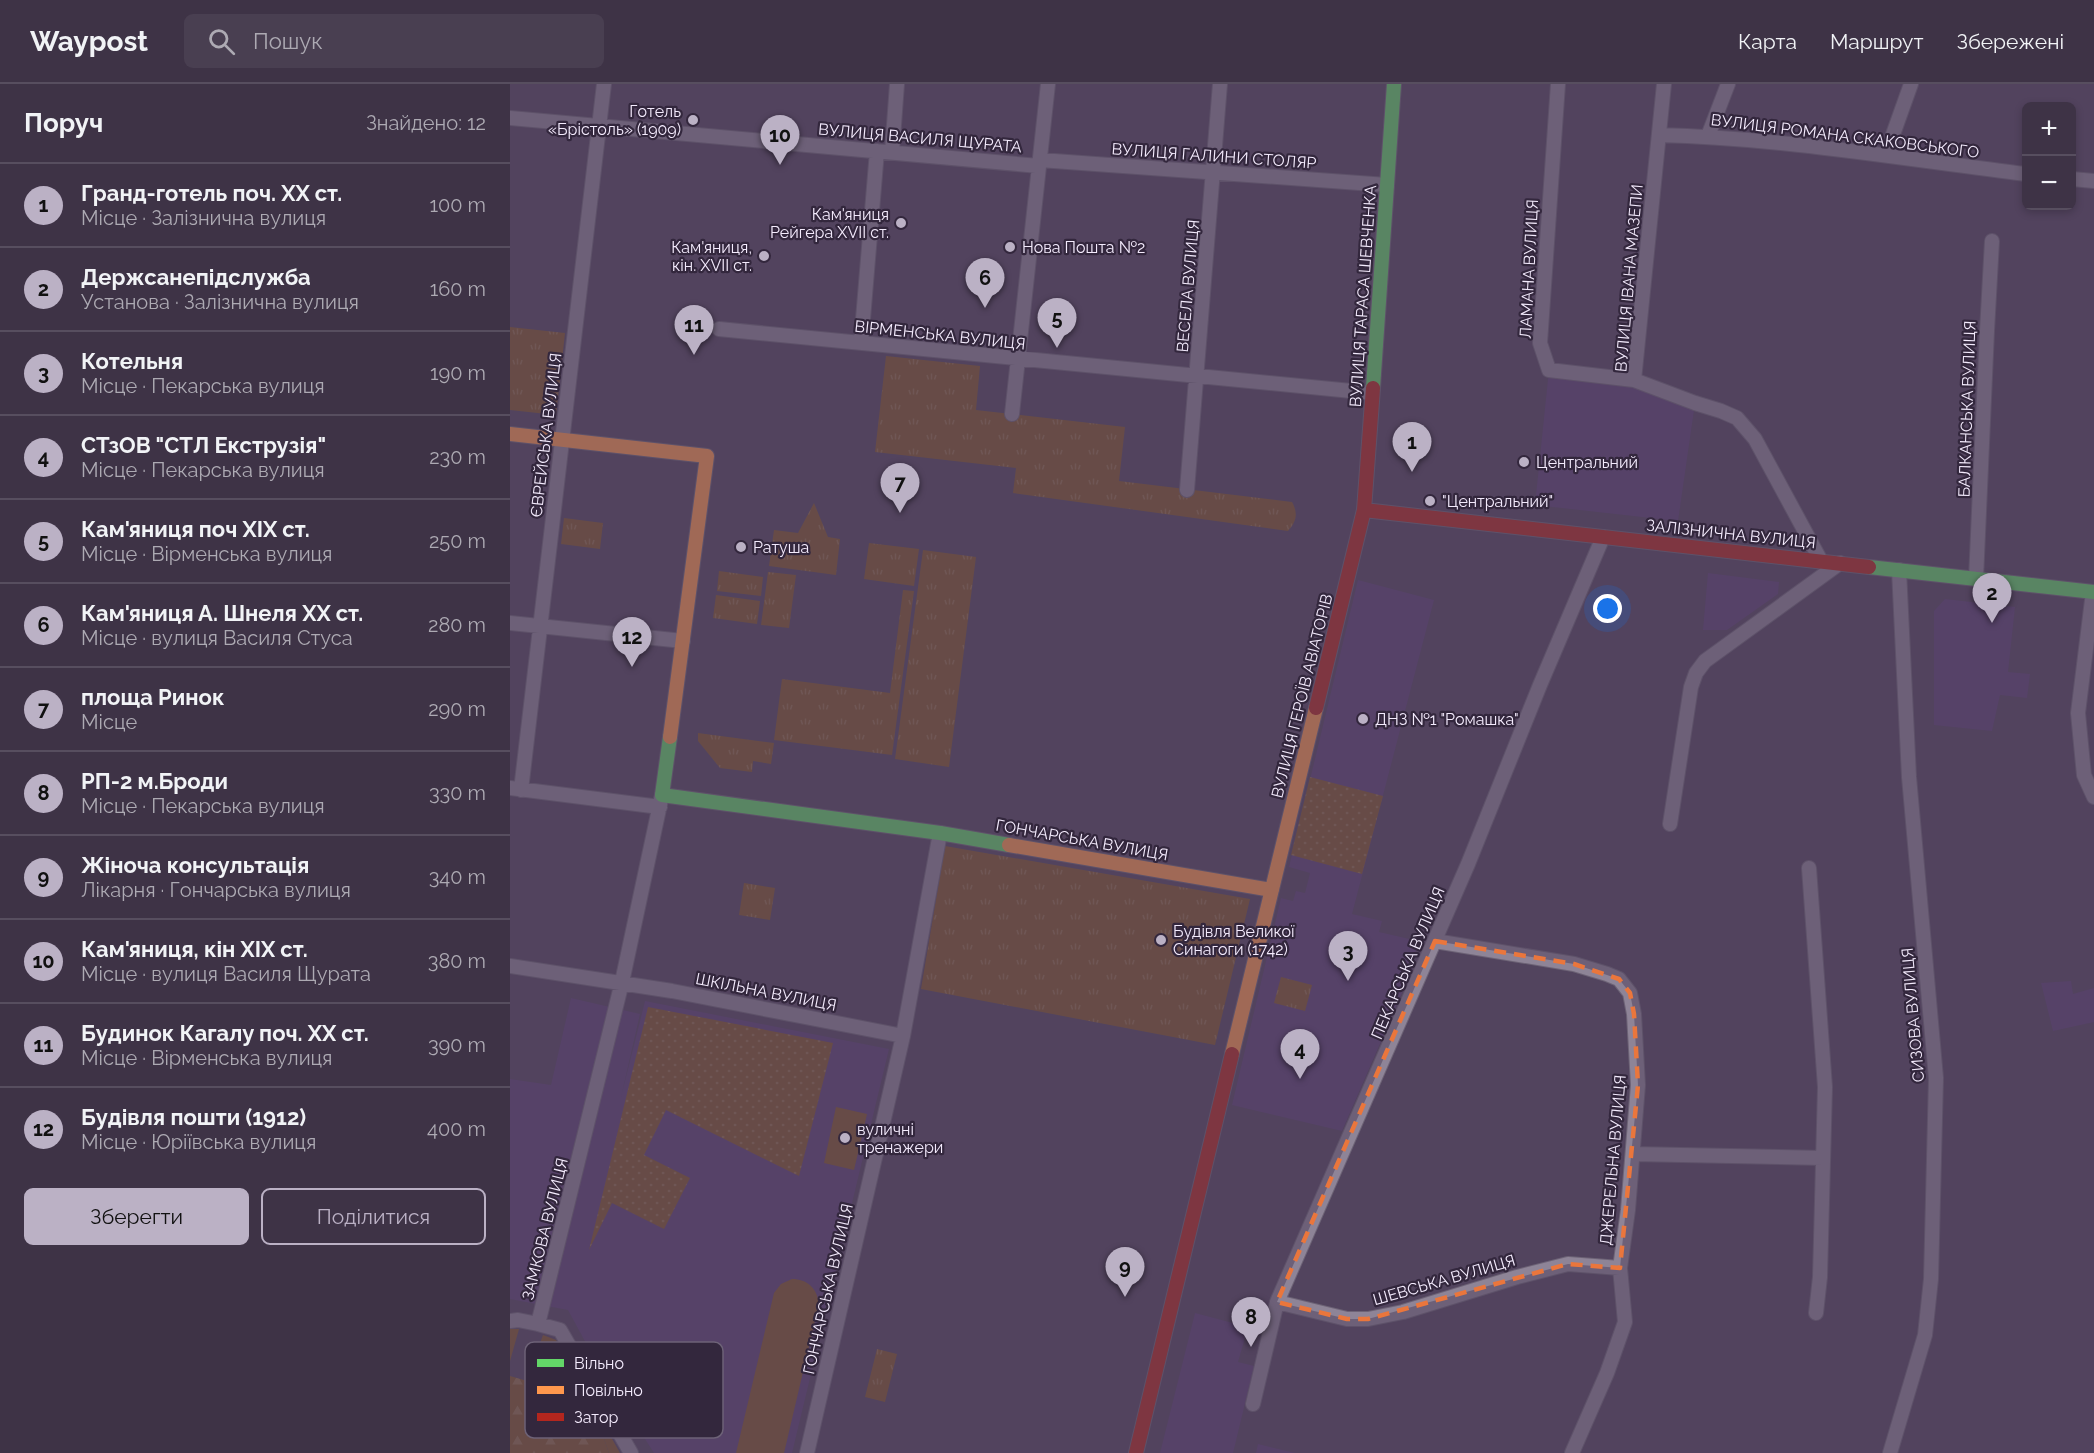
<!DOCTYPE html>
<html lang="uk">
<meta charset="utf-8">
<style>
body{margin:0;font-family:Raleway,sans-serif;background:#493f51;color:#f1f3f6}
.controls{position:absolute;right:18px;top:18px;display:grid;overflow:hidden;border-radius:9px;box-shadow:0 3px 9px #0003}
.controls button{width:54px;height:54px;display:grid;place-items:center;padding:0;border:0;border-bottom:2px solid #574e5f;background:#3e3346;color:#f1f3f6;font:30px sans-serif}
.you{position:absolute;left:1098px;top:525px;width:21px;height:21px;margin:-15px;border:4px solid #fff;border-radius:50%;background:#1a73e8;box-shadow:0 0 0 9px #1a73e833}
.badge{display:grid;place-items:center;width:39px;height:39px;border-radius:50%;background:#bbb1c5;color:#111;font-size:20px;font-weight:700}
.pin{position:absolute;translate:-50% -50px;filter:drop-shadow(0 2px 3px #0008)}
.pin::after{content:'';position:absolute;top:32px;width:21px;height:18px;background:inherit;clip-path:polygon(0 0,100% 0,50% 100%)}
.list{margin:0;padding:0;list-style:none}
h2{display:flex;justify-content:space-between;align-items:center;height:78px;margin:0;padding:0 24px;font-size:26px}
h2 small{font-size:20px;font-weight:400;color:#adaab3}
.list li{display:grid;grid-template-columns:39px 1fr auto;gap:18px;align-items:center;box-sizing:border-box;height:84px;padding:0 24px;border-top:2px solid #574e5f}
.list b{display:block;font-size:22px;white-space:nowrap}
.list p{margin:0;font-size:20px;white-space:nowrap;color:#adaab3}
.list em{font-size:20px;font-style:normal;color:#adaab3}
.actions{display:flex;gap:12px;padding:18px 24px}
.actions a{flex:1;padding:14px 0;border:2px solid #bbb1c5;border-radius:9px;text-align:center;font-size:21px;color:#bbb1c5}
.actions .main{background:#bbb1c5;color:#111}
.icon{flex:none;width:33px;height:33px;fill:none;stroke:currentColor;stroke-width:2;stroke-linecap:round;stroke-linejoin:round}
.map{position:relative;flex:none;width:1584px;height:1369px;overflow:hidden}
header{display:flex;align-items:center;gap:36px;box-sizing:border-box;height:84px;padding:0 30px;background:#3e3346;border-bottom:2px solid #574e5f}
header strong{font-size:28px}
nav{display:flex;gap:33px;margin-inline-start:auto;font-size:21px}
.search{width:420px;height:54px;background:#493f51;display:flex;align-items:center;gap:15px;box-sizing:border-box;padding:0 21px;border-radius:9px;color:#adaab3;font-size:22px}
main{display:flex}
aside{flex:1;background:#3e3346}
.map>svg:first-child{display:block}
.built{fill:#5c4174}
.grass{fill:url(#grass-tufts)}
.forest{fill:url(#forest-firs)}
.garden{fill:url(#garden-dots)}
.pitch{fill:#80562a}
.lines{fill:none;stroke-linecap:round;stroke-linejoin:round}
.street-casing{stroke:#6d6376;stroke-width:16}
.fast-casing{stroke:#6d6376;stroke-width:16}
.slow-casing{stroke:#6d6376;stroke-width:16}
.jam-casing{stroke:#6d6376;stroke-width:16}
.street{stroke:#8e8497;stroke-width:14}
.fast{stroke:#63d668;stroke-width:14}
.slow{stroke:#ff974d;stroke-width:14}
.jam{stroke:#b3261e;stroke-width:14}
.marked{fill:none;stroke:#ea763c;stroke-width:4.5;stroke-dasharray:12 8;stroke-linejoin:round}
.poi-dot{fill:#bbb1c5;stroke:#33273d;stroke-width:2}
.labels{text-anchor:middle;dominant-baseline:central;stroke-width:4.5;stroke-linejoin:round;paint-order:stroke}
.poi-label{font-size:16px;fill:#f4ebfd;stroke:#33273d;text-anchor:start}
.street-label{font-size:16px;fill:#f4ebfd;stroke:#33273d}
.key{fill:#33273d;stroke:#6d6277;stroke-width:1.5}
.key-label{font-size:16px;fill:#f4ebfd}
</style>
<header>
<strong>Waypost</strong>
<div class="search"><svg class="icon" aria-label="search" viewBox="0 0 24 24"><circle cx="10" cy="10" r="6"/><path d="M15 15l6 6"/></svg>Пошук</div>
<nav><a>Карта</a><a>Маршрут</a><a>Збережені</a></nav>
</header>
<main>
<aside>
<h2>Поруч<small>Знайдено: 12</small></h2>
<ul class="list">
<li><span class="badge">1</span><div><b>Гранд-готель поч. XX ст.</b><p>Місце · Залізнична вулиця</p></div><em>100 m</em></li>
<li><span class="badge">2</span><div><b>Держсанепідслужба</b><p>Установа · Залізнична вулиця</p></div><em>160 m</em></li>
<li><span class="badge">3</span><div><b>Котельня</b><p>Місце · Пекарська вулиця</p></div><em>190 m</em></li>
<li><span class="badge">4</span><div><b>СТзОВ &quot;СТЛ Екструзія&quot;</b><p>Місце · Пекарська вулиця</p></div><em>230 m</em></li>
<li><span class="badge">5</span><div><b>Кам'яниця поч XIX ст.</b><p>Місце · Вірменська вулиця</p></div><em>250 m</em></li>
<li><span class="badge">6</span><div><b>Кам'яниця А. Шнеля XX cт.</b><p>Місце · вулиця Василя Стуса</p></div><em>280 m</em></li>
<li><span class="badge">7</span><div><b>площа Ринок</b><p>Місце</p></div><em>290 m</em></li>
<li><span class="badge">8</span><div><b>РП-2 м.Броди</b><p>Місце · Пекарська вулиця</p></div><em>330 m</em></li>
<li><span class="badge">9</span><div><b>Жіноча консультація</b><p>Лікарня · Гончарська вулиця</p></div><em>340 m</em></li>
<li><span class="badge">10</span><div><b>Кам'яниця, кін XIX ст.</b><p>Місце · вулиця Василя Щурата</p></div><em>380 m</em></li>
<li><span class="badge">11</span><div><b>Будинок Кагалу поч. XX ст.</b><p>Місце · Вірменська вулиця</p></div><em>390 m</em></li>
<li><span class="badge">12</span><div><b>Будівля пошти (1912)</b><p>Місце · Юріївська вулиця</p></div><em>400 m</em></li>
</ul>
<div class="actions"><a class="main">Зберегти</a><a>Поділитися</a></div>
</aside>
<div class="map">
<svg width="1584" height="1369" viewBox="0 0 1584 1369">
<defs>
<pattern id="grass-tufts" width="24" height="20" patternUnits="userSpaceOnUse" patternTransform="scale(1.5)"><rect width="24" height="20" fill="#80562a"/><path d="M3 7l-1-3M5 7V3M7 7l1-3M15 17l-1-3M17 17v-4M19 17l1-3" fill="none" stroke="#936e4a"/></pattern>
<pattern id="forest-firs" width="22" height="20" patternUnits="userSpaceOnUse" patternTransform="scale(1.5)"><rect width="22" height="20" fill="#80562a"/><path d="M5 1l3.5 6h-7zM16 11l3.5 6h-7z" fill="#936e4a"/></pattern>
<pattern id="garden-dots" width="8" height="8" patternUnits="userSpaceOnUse" patternTransform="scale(1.5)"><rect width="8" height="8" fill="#80562a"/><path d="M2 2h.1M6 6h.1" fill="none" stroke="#936e4a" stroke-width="1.8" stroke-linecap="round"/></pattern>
</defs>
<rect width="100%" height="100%" fill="#52445e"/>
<path class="built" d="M1039,286L1124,296L1185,319L1168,437L1025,421Z
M1198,489L1269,498L1268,510L1217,546H1193Z
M848,496L924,516L842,830L872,837L869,848L908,857L903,878L905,879L832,1047L722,1021L771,814L783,817L786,807L795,809L800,789L779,783Z
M1435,515L1505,523L1498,588L1520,590L1517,614L1490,611L1482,647L1424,641V527Z
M1561,897L1563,910L1584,904V938L1543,947L1531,899Z
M61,914L130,930L111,1013L135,917L379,965L282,1369H144L89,1283L58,1226L0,1215V995L41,1001Z
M685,1229L738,1243L728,1278L744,1282L723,1369H650Z
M748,1360L785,1369H746Z"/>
<path class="grass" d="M0,243L55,249L46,331L0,326Z
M376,272L470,282L466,326L615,343L609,397L782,418C788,429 787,437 778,447L503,409L506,384L365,368Z
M304,419L318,453L330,455L326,491L259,482L264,446L288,449Z
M54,434L93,439L90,465L51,460Z
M359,459L409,465L404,502L354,495Z
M413,466L466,473L439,683L385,675Z
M209,487L253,493L251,512L207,507Z
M258,488L286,491L279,544L251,541Z
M393,506L404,507L382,671L264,656L272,595L380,609Z
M206,511L250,517L247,540L203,534Z
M188,649L264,659L261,680L243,677L242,688L210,684L188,657Z
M435,762L740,815L705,961L411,905Z
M234,799L265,804L260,836L229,831Z
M771,893L802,901L795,927L764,919Z
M33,1251L46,1256L110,1369H99L80,1315L17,1296Z
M367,1265L387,1270L375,1318L355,1313Z"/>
<path class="forest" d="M0,1245H9L0,1277Z
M0,1292L80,1315L99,1369H0Z"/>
<path class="garden" d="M800,693L873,712L852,790L781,771Z
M138,923L323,959L289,1092L156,1026L134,1071L180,1094L154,1145L102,1119L79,1166Z"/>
<path class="pitch" d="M326,1023L357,1030L344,1086L314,1079Z
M282,1195C297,1195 307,1204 309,1220L274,1369H226L264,1209L271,1200Z"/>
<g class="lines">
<g class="street-casing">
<path id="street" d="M1048,0L1030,259L1039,286L1124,296
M1154,0L1124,296L1185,319L1211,327L1227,334L1245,355L1311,477
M0,34L529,82
M1149,51C1272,54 1394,75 1516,90
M1198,52L1218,0
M382,68L387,0
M1376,70L1401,0
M530,76L877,101
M1562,95L1584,97
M209,245L862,309
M351,259L367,67
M502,330L538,0
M677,406L710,0
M1466,495L1477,247L1482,157
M1583,508L1568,629L1574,691L1584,713
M0,539L173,557
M0,704L150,723
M11,706L94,0
M1160,740L1181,603L1186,589L1195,577L1330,479
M1299,784L1315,1003L1310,1193L1306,1229
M925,857L1064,880L1097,890L1109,895L1120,909L1124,930L1128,1001L1118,1126L1110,1184L1115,1238L1097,1289L1062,1369
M0,882L162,907L393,952
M1123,1070L1313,1074
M767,1218L837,1235H858L893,1228L1007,1193L1058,1180L1110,1184
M0,1237L8,1236L28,1240
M743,1320L767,1218L958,780L1030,601L1093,453
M121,1369L50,1246L28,1240L112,898L152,711
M297,1369L393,952L430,749
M1380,1369L1415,1251L1421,1195L1426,994L1399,693L1389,486"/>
</g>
<g class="fast-casing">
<path id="fast" d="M863,304L884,0
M1359,483L1584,508
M160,653L152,711L430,749L499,761"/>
</g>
<g class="slow-casing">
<path id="slow" d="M0,350L197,372L160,653
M499,761L762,806
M722,970L806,624"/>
</g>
<g class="jam-casing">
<path id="jam" d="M854,426L1359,483
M806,624L854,426L863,304
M626,1369L722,970"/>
</g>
<use href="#street" class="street"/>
<use href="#fast" class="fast"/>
<use href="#slow" class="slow"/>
<use href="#jam" class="jam"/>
</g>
<path d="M0 0H1584V1369H0ZM925,857L1064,880L1109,895L1120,909L1124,930L1128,1001L1110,1184L1058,1180L858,1235H837L767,1218Z" fill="#52445e" fill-opacity=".55" fill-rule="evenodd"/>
<path class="marked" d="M925,857L1064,880L1109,895L1120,909L1124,930L1128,1001L1110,1184L1058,1180L858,1235H837L767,1218Z"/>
<g class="poi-dot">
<circle cx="183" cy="36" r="6"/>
<circle cx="391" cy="139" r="6"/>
<circle cx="500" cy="163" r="6"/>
<circle cx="254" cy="172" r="6"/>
<circle cx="1014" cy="378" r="6"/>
<circle cx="920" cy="417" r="6"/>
<circle cx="231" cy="463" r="6"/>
<circle cx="853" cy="635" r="6"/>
<circle cx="651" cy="856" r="6"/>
<circle cx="335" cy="1054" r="6"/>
</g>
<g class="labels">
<g class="poi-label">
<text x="171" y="27" text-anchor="end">Готель<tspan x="171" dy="18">«Брістоль» (1909)</tspan></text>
<text x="379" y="130" text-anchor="end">Кам'яниця<tspan x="379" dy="18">Рейгера XVII ст.</tspan></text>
<text x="242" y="163" text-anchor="end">Кам'яниця,<tspan x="242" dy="18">кін. XVII ст.</tspan></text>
<text x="512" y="163">Нова Пошта №2</text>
<text x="1026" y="378">Центральний</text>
<text x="932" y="417">"Центральний"</text>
<text x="243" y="463">Ратуша</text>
<text x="865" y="635">ДНЗ №1 "Ромашка"</text>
<text x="663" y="847">Будівля Великої<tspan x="663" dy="18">Синагоги (1742)</tspan></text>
<text x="347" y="1045">вуличні<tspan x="347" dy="18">тренажери</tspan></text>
</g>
<g class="street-label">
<text transform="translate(1335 52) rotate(7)">ВУЛИЦЯ РОМАНА СКАКОВСЬКОГО</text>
<text transform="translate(410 54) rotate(5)">ВУЛИЦЯ ВАСИЛЯ ЩУРАТА</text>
<text transform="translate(704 72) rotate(4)">ВУЛИЦЯ ГАЛИНИ СТОЛЯР</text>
<text transform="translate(1019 185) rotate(-87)">ЛАМАНА ВУЛИЦЯ</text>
<text transform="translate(1119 194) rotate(-85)">ВУЛИЦЯ ІВАНА МАЗЕПИ</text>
<text transform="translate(678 202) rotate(-85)">ВЕСЕЛА ВУЛИЦЯ</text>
<text transform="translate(853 212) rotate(-86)">ВУЛИЦЯ ТАРАСА ШЕВЧЕНКА</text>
<text transform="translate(430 251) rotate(6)">ВІРМЕНСЬКА ВУЛИЦЯ</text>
<text transform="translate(1457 325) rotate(-88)">БАЛКАНСЬКА ВУЛИЦЯ</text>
<text transform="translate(36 351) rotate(-83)">ЄВРЕЙСЬКА ВУЛИЦЯ</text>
<text transform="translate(1221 450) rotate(6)">ЗАЛІЗНИЧНА ВУЛИЦЯ</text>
<text transform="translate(792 612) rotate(-76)">ВУЛИЦЯ ГЕРОЇВ АВІАТОРІВ</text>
<text transform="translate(572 756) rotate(10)">ГОНЧАРСЬКА ВУЛИЦЯ</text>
<text transform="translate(898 879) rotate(-67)">ПЕКАРСЬКА ВУЛИЦЯ</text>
<text transform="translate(256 908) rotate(11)">ШКІЛЬНА ВУЛИЦЯ</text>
<text transform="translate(1403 931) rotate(-95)">СИЗОВА ВУЛИЦЯ</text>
<text transform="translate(1103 1076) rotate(-85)">ДЖЕРЕЛЬНА ВУЛИЦЯ</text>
<text transform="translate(35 1145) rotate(-76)">ЗАМКОВА ВУЛИЦЯ</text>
<text transform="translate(934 1196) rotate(-16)">ШЕВСЬКА ВУЛИЦЯ</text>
<text transform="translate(318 1205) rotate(-77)">ГОНЧАРСЬКА ВУЛИЦЯ</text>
</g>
</g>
<rect x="15" y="1258" width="198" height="96" rx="9" class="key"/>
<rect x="27" y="1275" width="27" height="8" fill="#63d668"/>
<rect x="27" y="1302" width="27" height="8" fill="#ff974d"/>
<rect x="27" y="1329" width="27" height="8" fill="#b3261e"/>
<g class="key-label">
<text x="64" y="1285">Вільно</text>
<text x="64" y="1312">Повільно</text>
<text x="64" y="1339">Затор</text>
</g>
</svg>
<div class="controls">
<button>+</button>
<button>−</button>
</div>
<div class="you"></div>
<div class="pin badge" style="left:902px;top:388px">1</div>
<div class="pin badge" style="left:1482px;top:539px">2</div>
<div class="pin badge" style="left:838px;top:897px">3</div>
<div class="pin badge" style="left:790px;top:995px">4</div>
<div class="pin badge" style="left:547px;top:264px">5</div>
<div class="pin badge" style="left:475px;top:224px">6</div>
<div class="pin badge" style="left:390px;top:429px">7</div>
<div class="pin badge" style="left:741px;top:1263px">8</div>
<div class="pin badge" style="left:615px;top:1213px">9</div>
<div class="pin badge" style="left:270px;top:81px">10</div>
<div class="pin badge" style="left:184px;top:271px">11</div>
<div class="pin badge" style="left:122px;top:583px">12</div>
</div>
</main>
